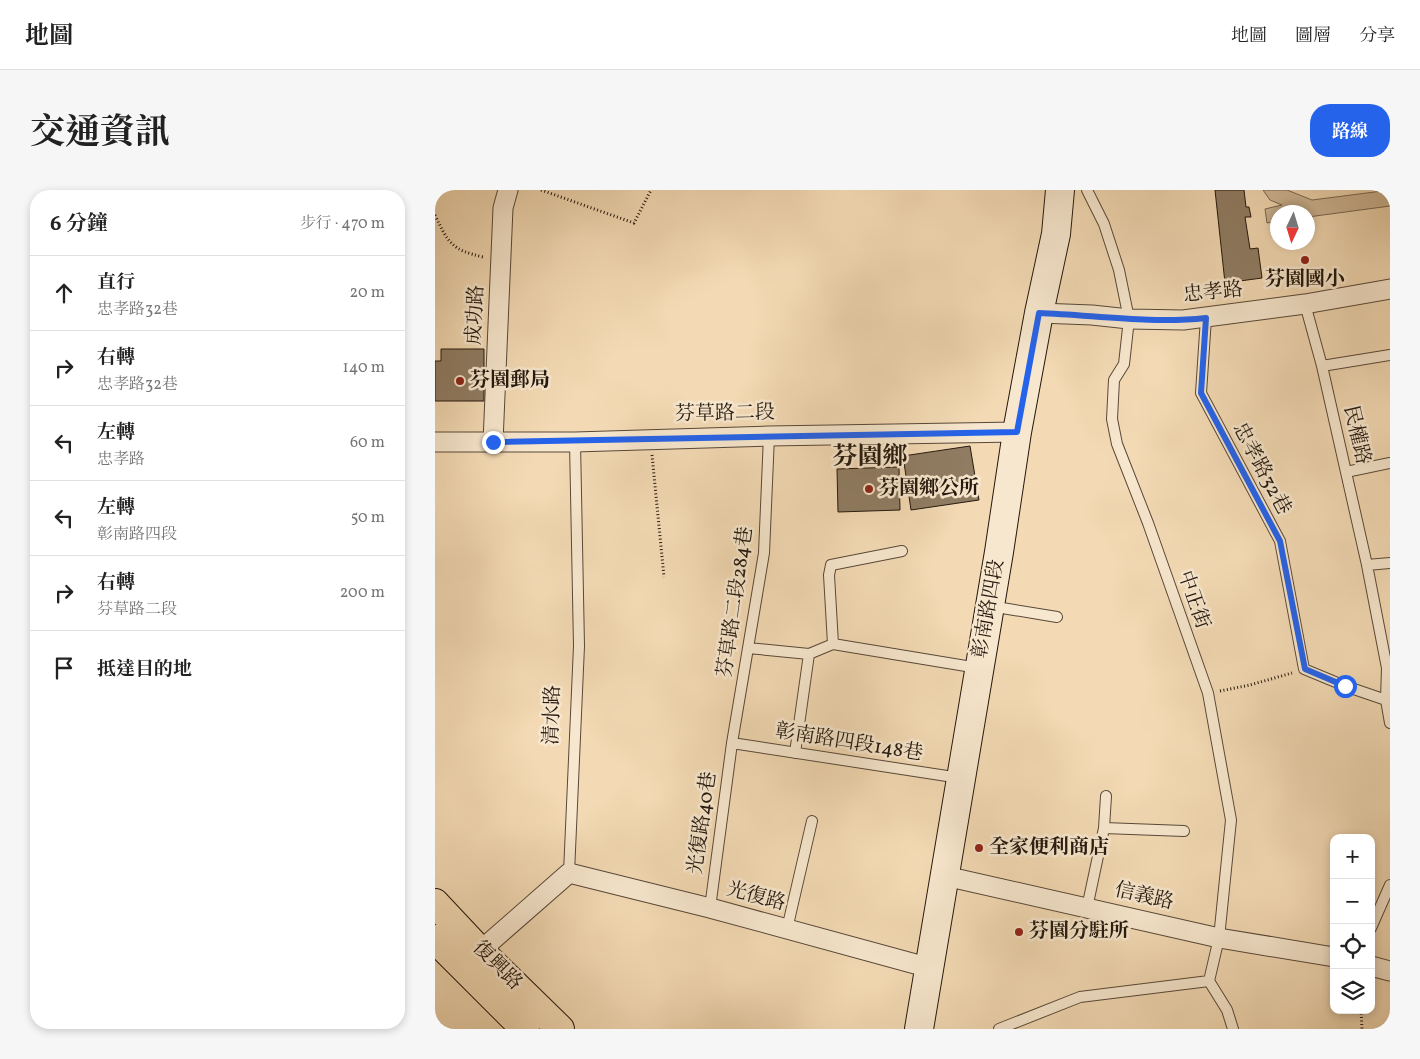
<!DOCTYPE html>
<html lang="zh-TW">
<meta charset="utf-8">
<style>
body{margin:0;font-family:Vollkorn,"Noto Serif TC",serif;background:#f6f6f6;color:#222}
.controls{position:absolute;right:15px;bottom:15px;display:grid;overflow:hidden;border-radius:10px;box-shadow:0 2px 8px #0003}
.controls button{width:45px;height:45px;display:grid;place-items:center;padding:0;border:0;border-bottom:1px solid #e0e0e0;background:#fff;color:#222;font:25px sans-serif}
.compass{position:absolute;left:835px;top:15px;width:45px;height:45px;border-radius:50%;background:#fff;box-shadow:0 2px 8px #0003;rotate:184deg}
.stop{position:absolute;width:15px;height:15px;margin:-11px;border:4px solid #2563eb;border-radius:50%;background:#fff}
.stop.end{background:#2563eb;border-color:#fff;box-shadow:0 1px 5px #0008}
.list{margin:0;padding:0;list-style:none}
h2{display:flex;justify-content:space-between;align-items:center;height:65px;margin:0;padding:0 20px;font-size:21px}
h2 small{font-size:16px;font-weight:400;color:#767676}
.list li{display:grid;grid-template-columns:32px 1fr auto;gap:15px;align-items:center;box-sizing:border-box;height:75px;padding:0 20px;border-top:1px solid #e0e0e0}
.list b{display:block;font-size:19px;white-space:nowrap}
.list p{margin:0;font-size:16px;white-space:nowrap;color:#767676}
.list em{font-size:16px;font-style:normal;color:#767676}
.icon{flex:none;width:28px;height:28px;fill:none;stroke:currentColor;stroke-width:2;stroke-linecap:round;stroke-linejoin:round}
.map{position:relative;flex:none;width:955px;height:839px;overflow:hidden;border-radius:20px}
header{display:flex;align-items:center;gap:30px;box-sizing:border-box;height:70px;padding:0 25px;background:#fff;border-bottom:1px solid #e0e0e0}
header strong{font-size:24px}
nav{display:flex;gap:28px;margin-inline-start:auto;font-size:18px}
.intro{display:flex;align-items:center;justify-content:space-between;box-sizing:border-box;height:120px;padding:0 30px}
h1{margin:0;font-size:35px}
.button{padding:12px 22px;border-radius:20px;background:#2563eb;color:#fff;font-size:18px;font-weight:700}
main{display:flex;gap:30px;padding:0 30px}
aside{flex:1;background:#fff;border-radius:20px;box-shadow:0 2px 8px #0003}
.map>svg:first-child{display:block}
.grass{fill:#d0b998;stroke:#7a6853}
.building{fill:#907d64;stroke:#24180e}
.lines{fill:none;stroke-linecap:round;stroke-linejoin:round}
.lane-casing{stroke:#584838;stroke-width:12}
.street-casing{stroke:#584838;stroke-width:21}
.secondary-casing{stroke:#24180e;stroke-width:30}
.primary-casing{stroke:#24180e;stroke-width:30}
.path{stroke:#24180e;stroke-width:3;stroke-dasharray:1 2.5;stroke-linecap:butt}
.lane{stroke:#f7e7ce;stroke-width:10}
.street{stroke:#f7e7ce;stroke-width:19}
.secondary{stroke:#f7e7ce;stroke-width:28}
.primary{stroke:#f3dab4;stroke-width:28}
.route{stroke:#2563eb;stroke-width:6}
.poi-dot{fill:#8f2418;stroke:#f7e7ce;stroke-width:2}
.labels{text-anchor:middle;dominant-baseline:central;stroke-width:5;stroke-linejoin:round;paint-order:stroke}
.poi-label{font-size:20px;font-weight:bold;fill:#24180e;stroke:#f7e7ce;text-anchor:start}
.street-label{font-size:20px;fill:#24180e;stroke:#f7e7ce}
.district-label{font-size:25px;font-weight:bold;fill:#24180e;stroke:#f7e7ce}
</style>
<header>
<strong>地圖</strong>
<nav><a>地圖</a><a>圖層</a><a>分享</a></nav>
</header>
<div class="intro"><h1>交通資訊</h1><a class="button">路線</a></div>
<main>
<aside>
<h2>6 分鐘<small>步行 · 470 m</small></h2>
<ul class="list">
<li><svg class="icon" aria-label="ahead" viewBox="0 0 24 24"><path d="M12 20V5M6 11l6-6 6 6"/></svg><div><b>直行</b><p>忠孝路32巷</p></div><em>20 m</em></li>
<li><svg class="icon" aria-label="right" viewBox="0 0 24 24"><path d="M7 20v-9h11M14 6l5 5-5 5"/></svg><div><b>右轉</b><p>忠孝路32巷</p></div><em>140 m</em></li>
<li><svg class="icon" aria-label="left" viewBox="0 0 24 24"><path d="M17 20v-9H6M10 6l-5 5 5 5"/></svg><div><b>左轉</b><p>忠孝路</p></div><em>60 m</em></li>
<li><svg class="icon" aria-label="left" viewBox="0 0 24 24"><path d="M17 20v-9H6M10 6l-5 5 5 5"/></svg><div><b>左轉</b><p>彰南路四段</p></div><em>50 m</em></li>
<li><svg class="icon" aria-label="right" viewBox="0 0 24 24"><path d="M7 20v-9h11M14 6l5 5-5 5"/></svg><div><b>右轉</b><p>芬草路二段</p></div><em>200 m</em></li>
<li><svg class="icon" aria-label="arrive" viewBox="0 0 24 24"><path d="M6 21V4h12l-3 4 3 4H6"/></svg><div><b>抵達目的地</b></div></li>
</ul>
</aside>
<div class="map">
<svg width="955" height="839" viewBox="0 0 955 839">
<rect width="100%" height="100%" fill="#f3dab4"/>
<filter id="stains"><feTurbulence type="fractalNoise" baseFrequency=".004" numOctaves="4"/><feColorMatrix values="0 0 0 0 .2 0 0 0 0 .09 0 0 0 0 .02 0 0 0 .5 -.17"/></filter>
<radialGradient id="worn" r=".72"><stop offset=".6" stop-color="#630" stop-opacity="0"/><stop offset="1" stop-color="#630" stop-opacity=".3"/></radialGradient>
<path class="grass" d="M828,0H852L877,10L955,0V16L873,27L872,22H842V31L832,33L830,19L847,15L835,10Z"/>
<path class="building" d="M780,0H809L811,17H814L816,27H810L815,59L823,58L827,88L790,93Z
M6,159H49V211H0V171H6Z
M535,256L544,310L476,320L468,266Z
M464,277L465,320L403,322L402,279Z"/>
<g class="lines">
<g class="lane-casing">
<path id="lane" d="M652,0L669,34L684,80L694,129L689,174L679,190L677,229L682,254L713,333L773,503L796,630L784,748L774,791L792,820L798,839
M870,114L887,176L932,375L952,478L951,510L955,533
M771,128L766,203L845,351L869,479L910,496L951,510
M887,176L955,165
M911,282L955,273
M932,375L955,373
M555,416L622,427
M398,454L394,385L396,375L467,361
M398,454L543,478
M313,458L374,464L398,454
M297,553L525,588
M360,563L374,464
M669,638L749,641
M134,683L144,456L140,252
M275,718L297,553L329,363L334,246
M652,718L669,638L671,606
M936,738L955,695
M352,739L377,631
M564,839L645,807L774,791"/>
</g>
<g class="street-casing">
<path id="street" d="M604,123L657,125L694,129L748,130L870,114L955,99
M0,252H140L334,246L582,242
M58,252L68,18L73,0
M510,686L784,748L899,767
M45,761L134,683L275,718L495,778
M936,776L955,781"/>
</g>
<g class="secondary-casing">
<path id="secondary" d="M484,839L564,362L582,242L604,123L621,44L625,0"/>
</g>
<g class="primary-casing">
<path id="primary" d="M0,713L45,761L125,839
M0,749L90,839"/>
</g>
<path class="path" d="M106,0L199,33L216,0
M0,25C13,53 17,60 48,67
M217,265L229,387
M785,501L815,495L857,483
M926,820L927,839"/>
<use href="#lane" class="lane"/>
<use href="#street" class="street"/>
<use href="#secondary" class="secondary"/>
<use href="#primary" class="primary"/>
</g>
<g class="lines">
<path class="route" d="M58,252L582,242L604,123C659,125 715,134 771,128L766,203L845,351L870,479L910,496"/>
</g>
<g class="poi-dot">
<circle cx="870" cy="70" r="5"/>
<circle cx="25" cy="191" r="5"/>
<circle cx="434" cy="299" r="5"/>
<circle cx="544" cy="658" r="5"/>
<circle cx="584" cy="742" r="5"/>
</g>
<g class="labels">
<g class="poi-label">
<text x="870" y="90" text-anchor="middle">芬園國小</text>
<text x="35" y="191">芬園郵局</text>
<text x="444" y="299">芬園鄉公所</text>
<text x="554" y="658">全家便利商店</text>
<text x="594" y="742">芬園分駐所</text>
</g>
<g class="street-label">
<text transform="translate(778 103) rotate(-6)">忠孝路</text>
<text transform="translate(41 125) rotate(-87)">成功路</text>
<text transform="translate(290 224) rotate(-1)">芬草路二段</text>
<text transform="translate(921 245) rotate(77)">民權路</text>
<text transform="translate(826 279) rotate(62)">忠孝路32巷</text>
<text transform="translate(758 410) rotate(71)">中正街</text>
<text transform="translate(301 412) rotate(-82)">芬草路二段284巷</text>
<text transform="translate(554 419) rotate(-80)">彰南路四段</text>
<text transform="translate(118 525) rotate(-88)">清水路</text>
<text transform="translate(414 553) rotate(9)">彰南路四段148巷</text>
<text transform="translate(268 633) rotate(-82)">光復路40巷</text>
<text transform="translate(321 707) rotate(15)">光復路</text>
<text transform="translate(709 707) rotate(13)">信義路</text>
<text transform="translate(62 776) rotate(45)">復興路</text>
</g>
<g class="district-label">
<text x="435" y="267">芬園鄉</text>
</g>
</g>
<rect width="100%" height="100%" filter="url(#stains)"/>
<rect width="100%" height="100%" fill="url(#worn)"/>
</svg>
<div class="controls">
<button>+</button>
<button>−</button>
<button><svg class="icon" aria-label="locate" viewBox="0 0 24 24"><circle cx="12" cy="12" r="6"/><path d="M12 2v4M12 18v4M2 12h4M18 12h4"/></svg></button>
<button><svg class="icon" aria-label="layers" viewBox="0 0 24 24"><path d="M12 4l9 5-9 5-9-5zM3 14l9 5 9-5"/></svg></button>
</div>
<svg class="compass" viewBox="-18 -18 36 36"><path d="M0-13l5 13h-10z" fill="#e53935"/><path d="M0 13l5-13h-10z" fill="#767676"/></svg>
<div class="stop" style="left:910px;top:496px"></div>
<div class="stop end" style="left:58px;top:252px"></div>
</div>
</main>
